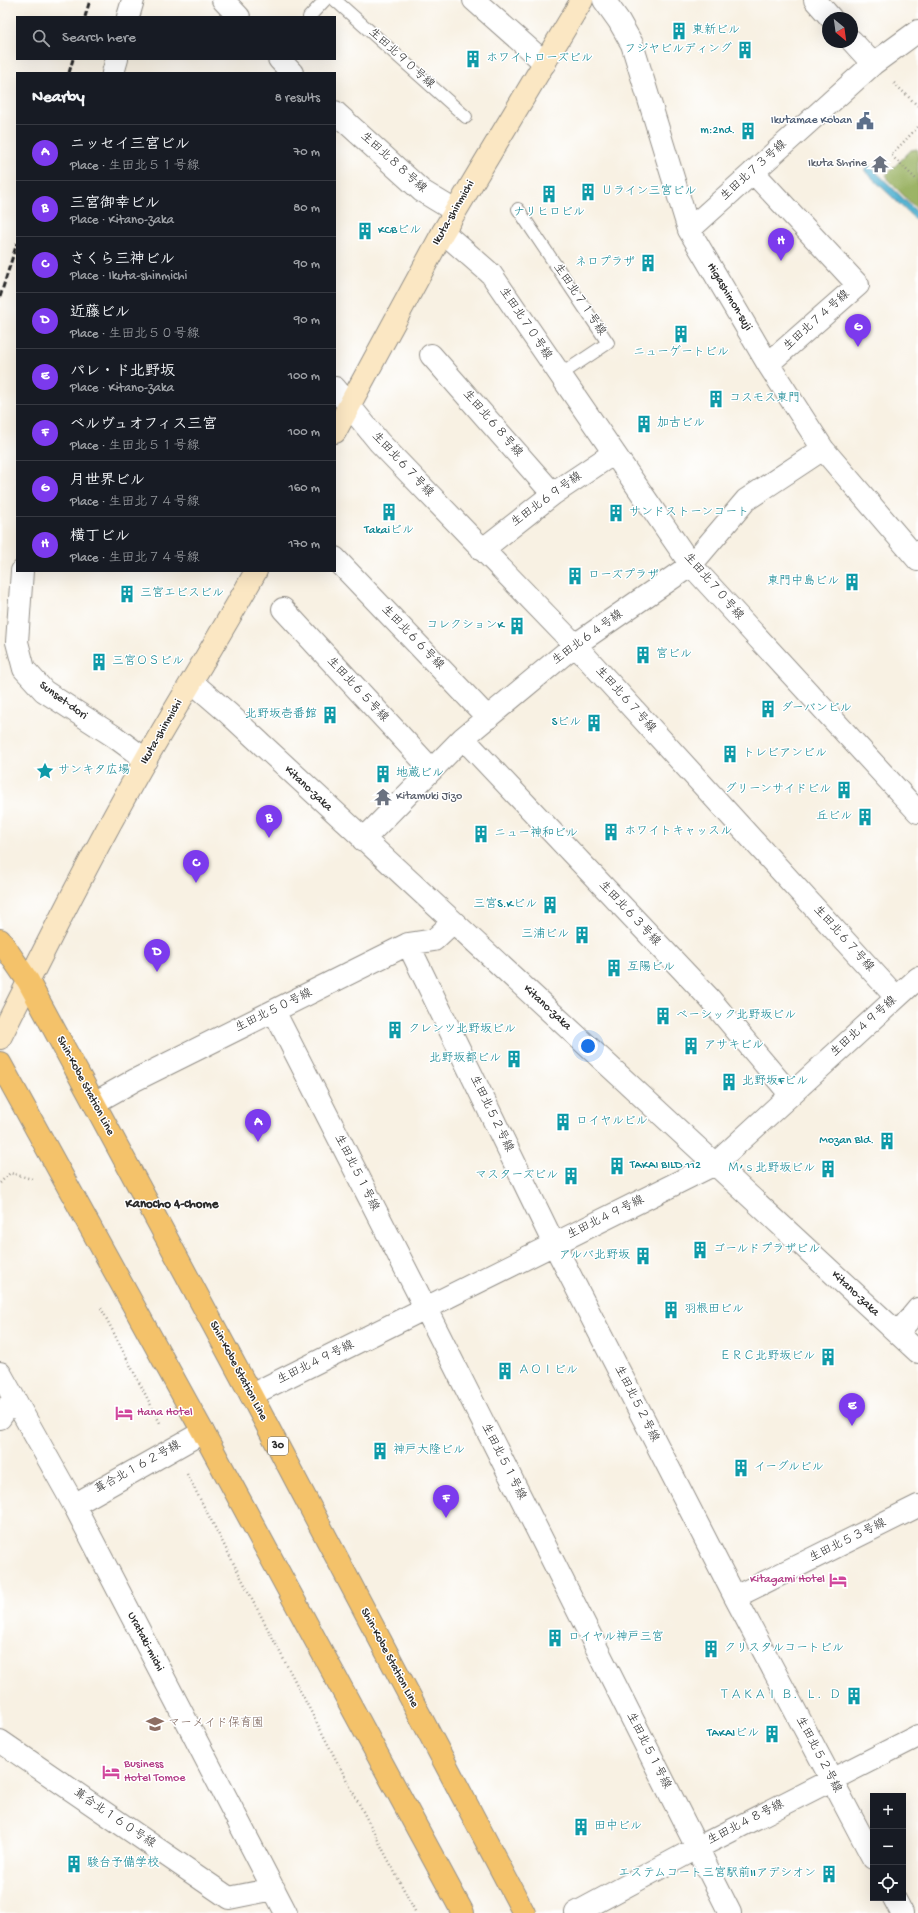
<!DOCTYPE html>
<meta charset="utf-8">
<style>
body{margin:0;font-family:"Gochi Hand","Klee One",sans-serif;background:#20242c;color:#f1f3f6}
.controls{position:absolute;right:12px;bottom:12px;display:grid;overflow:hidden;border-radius:0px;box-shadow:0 4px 16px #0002}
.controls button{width:36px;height:36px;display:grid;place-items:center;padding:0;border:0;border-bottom:1px solid #363941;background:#171b24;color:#f1f3f6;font:20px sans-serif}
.compass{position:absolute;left:822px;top:12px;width:36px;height:36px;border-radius:50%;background:#171b24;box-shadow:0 4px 16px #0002;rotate:151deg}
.you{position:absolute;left:588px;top:1046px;width:14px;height:14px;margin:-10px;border:3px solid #fff;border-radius:50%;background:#1a73e8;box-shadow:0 0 0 6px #1a73e833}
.badge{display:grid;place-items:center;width:26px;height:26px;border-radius:50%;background:#7c3aed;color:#fff;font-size:13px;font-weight:700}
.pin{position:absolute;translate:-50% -33px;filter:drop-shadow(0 1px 2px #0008)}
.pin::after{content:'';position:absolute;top:21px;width:14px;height:12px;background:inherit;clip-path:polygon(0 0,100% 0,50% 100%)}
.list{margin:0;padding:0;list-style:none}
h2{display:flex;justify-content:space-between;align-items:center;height:52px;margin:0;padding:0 16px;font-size:17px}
h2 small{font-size:13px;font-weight:400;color:#9ea1a6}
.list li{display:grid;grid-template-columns:26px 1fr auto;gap:12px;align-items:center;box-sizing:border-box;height:56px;padding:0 16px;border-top:1px solid #363941}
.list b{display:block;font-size:15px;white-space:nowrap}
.list p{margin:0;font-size:13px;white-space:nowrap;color:#9ea1a6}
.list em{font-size:13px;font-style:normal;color:#9ea1a6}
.icon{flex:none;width:22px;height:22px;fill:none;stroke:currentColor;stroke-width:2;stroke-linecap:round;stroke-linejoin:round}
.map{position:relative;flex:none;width:918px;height:1913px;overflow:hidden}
.search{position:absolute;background:#171b24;box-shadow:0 4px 16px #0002;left:16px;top:16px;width:320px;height:44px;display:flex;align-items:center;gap:10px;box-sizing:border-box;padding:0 14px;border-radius:0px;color:#9ea1a6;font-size:15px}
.panel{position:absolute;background:#171b24;box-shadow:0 4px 16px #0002;left:16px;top:72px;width:320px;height:500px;border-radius:0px}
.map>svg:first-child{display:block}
.forest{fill:#9cb466;stroke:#647048}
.water{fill:#52b2d1;stroke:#3e6e7e}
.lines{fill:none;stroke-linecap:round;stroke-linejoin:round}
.lane-casing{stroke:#928e87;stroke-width:14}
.street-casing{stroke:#928e87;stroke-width:24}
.secondary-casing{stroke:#928e87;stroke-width:24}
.primary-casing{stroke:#928e87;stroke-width:24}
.path{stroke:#928e87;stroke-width:2.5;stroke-dasharray:1 3;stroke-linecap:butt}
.lane{stroke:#fff;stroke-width:12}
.street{stroke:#fff;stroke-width:22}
.secondary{stroke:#fbe7c3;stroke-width:22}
.primary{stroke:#f4c26a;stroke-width:22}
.rail{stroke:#2b2b2b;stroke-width:3;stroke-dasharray:6 3;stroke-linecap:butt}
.labels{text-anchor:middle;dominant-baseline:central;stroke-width:3;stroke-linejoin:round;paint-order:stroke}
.shield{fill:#fff;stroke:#6b6b6b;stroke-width:1}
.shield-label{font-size:11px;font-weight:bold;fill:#2b2b2b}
.culture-label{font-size:12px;fill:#0d838f;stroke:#fff;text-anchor:start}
.street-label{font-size:12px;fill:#2b2b2b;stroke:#fff}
.service-label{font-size:12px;fill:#4e5e75;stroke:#fff;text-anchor:end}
.worship-label{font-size:12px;fill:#5b616d;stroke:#fff;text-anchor:end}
.hotel-label{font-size:12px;fill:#b23c85;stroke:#fff;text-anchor:start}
.education-label{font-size:12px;fill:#785e54;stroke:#fff;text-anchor:start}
.neighbourhood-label{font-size:13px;font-weight:bold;fill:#2b2b2b;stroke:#fff}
</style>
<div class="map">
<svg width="918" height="1913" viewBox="0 0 918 1913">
<rect width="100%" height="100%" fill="#fff"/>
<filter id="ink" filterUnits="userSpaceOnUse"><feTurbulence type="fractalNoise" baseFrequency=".025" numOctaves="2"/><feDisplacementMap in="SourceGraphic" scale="8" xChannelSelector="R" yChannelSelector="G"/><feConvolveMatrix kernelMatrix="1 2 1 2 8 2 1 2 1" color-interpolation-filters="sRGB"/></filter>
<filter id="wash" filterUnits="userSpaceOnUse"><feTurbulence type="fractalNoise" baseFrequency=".012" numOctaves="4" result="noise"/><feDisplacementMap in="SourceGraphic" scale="16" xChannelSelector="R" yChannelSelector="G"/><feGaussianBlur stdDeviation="0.9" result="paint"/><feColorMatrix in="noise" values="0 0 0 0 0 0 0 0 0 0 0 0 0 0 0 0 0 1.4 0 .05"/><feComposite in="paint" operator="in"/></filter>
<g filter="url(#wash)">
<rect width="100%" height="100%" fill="#f8f1e3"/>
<path class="forest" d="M917,149L918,151V210L887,179L886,175L911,150Z"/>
<path class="water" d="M869,165L918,213V222L864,170Z"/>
</g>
<g filter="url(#ink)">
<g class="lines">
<g class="lane-casing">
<path id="lane" d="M335,0L466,117
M309,17L325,0
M518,209L608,343L560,375"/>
</g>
<g class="street-casing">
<path id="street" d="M223,0L239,17
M474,0L545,63
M604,0L619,21L632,44L689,230L768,364L823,449L918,560
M815,0L831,18
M128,17L133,0
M852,41L873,64
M279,59L292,73
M113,73L117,59
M335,112L422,191L455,211
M753,172L858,285L768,364
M689,230L873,64L918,31
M443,232L491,274L691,565L918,812
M431,355L553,494
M335,388L379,442L575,645L896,997
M482,550L553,494L614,453
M335,558L488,718
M22,571L17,642L24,669L44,691L115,737L146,760
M283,609L432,770
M192,682L228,713L918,1352
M463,738L710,999L790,1094
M363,840L463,738L575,645L691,565L746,500L823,449
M408,944L554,1244L735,1597L873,1858
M274,1011L426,1309L730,1913
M94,1103L135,1080L408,944L434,940L453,922
M898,1333L918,1309
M0,1373L74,1505L286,1913
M251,1395L715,1164L918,978
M0,1418L13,1399
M74,1505L203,1432
M735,1597L918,1506
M0,1741L229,1898L274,1889
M894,1898L902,1913
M576,1913L697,1848L918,1736"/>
</g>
<g class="secondary-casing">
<path id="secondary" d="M335,432L443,232L582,0
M0,1038C47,944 94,850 146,759C182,696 221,634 256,571"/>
</g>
<g class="primary-casing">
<path id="primary" d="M0,940L28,981L94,1103L251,1395L524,1913
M0,1063L203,1432L463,1913"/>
</g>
<path class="path" d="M894,83L918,106
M918,127L891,155L918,181
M0,1183L10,1173L32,1179
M101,1308L161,1425
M187,1474L416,1913"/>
<use href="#lane" class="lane"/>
<use href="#street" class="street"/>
<use href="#secondary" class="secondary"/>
<use href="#primary" class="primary"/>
<path class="rail" d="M85,17L90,0
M69,73L73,59
M0,297L17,243"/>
</g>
</g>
<defs>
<g id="building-bare" transform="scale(1.38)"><path d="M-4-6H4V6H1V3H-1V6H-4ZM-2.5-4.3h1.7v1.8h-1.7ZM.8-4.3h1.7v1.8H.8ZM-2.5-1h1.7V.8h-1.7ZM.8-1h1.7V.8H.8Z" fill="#0f9aa8" stroke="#fff" stroke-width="2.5" paint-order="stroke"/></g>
<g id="civic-bare" transform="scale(1.38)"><path d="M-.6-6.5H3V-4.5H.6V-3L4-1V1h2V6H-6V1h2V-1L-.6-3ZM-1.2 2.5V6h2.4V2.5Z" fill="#5c6f8a" stroke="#fff" stroke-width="2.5" paint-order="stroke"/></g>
<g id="temple-bare" transform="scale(1.38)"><path d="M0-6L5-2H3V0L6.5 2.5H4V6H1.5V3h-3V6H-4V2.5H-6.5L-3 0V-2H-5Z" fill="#6b7280" stroke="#fff" stroke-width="2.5" paint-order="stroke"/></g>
<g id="sight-bare" transform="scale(1.38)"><path d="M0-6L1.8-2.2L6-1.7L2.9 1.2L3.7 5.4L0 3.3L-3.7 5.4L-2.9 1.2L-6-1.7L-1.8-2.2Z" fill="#0f9aa8" stroke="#fff" stroke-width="2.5" paint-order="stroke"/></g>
<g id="hotel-bare" transform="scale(1.38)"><path d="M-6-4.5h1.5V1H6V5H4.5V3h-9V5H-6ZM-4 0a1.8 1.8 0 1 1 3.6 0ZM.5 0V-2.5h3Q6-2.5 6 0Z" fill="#d1479c" stroke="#fff" stroke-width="2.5" paint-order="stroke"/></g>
<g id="school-bare" transform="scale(1.38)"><path d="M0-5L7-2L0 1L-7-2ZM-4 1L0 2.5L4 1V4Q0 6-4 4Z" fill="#8d6e63" stroke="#fff" stroke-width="2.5" paint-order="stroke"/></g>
</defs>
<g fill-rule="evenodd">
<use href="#building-bare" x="679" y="31"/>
<use href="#building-bare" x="745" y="50"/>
<use href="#building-bare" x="473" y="59"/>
<use href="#civic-bare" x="865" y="121"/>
<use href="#building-bare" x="748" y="131"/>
<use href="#temple-bare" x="880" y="164"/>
<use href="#building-bare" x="588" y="192"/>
<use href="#building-bare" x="549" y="194"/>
<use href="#building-bare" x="365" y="231"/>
<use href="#building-bare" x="648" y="263"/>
<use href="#building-bare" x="681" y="334"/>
<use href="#building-bare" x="716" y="399"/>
<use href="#building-bare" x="644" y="424"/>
<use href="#building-bare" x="389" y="512"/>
<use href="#building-bare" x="616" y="513"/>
<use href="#building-bare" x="575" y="576"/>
<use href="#building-bare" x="852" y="582"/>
<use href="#building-bare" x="127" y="594"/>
<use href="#building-bare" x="517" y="626"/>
<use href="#building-bare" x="643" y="655"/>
<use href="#building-bare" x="99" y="662"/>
<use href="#building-bare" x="768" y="709"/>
<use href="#building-bare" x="330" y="715"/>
<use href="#building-bare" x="594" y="723"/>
<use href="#building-bare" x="730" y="754"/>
<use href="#sight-bare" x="45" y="771"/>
<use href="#building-bare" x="383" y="774"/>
<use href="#building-bare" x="844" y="790"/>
<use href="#temple-bare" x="383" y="797"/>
<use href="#building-bare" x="865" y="817"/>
<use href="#building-bare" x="611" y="832"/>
<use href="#building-bare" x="481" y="834"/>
<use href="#building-bare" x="550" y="905"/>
<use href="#building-bare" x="582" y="935"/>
<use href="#building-bare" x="614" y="968"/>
<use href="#building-bare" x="663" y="1016"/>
<use href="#building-bare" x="395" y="1030"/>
<use href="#building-bare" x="691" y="1046"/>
<use href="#building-bare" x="514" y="1059"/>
<use href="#building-bare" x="729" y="1082"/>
<use href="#building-bare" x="563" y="1122"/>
<use href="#building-bare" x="887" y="1141"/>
<use href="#building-bare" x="617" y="1166"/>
<use href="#building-bare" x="828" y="1169"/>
<use href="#building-bare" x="571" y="1176"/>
<use href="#building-bare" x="700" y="1250"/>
<use href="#building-bare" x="643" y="1256"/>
<use href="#building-bare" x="671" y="1310"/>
<use href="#building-bare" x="828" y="1357"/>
<use href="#building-bare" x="505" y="1371"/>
<use href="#hotel-bare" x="124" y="1413"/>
<use href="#building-bare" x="380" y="1451"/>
<use href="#building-bare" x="741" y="1468"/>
<use href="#hotel-bare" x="838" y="1580"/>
<use href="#building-bare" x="555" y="1638"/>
<use href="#building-bare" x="711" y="1649"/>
<use href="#building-bare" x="854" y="1696"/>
<use href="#school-bare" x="155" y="1724"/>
<use href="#building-bare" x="772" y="1734"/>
<use href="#hotel-bare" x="111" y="1772"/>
<use href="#building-bare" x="581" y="1827"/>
<use href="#building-bare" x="74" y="1864"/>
<use href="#building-bare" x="829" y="1874"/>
</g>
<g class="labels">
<rect class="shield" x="268" y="1437" width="20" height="18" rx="3"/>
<g class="shield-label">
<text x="278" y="1446">30</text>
</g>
<g class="culture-label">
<text x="692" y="31">東新ビル</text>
<text x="732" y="50" text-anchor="end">フジヤビルディング</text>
<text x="486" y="59">ホワイトローズビル</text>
<text x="735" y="131" text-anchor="end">m:2nd.</text>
<text x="601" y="192">Ｕライン三宮ビル</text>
<text x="549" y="213" text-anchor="middle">ナリヒロビル</text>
<text x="378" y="231">KCBビル</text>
<text x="635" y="263" text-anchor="end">ネロプラザ</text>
<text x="681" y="353" text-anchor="middle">ニューゲートビル</text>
<text x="729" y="399">コスモス東門</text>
<text x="657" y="424">加古ビル</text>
<text x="629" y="513">サンドストーンコート</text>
<text x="389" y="531" text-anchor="middle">Takaiビル</text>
<text x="588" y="576">ローズプラザ</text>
<text x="839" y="582" text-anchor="end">東門中島ビル</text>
<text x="140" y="594">三宮エビスビル</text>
<text x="504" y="626" text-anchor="end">コレクションK</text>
<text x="656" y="655">宮ビル</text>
<text x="112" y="662">三宮ＯＳビル</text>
<text x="781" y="709">ダーバンビル</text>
<text x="317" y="715" text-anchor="end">北野坂壱番館</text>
<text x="581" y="723" text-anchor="end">Sビル</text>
<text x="743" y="754">トレビアンビル</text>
<text x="58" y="771">サンキタ広場</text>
<text x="396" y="774">地蔵ビル</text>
<text x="831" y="790" text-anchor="end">グリーンサイドビル</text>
<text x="852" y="817" text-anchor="end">丘ビル</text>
<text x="624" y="832">ホワイトキャッスル</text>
<text x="494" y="834">ニュー神和ビル</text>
<text x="537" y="905" text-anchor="end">三宮S.Kビル</text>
<text x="569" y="935" text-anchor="end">三浦ビル</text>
<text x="627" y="968">互陽ビル</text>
<text x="676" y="1016">ベーシック北野坂ビル</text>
<text x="408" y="1030">クレンツ北野坂ビル</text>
<text x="704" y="1046">アサキビル</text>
<text x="501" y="1059" text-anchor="end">北野坂都ビル</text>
<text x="742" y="1082">北野坂Fビル</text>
<text x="576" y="1122">ロイヤルビル</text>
<text x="874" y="1141" text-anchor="end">Mozan Bld.</text>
<text x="630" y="1166">TAKAI BILD 112</text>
<text x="815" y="1169" text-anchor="end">Ｍ’ｓ北野坂ビル</text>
<text x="558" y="1176" text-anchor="end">マスターズビル</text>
<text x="713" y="1250">ゴールドプラザビル</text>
<text x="630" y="1256" text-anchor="end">アルバ北野坂</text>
<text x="684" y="1310">羽根田ビル</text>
<text x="815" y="1357" text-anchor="end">ＥＲＣ北野坂ビル</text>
<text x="518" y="1371">ＡＯＩビル</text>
<text x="393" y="1451">神戸大隆ビル</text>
<text x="754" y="1468">イーグルビル</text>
<text x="568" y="1638">ロイヤル神戸三宮</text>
<text x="724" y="1649">クリスタルコートビル</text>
<text x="841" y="1696" text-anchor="end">ＴＡＫＡＩ Ｂ．Ｌ．Ｄ</text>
<text x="759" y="1734" text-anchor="end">TAKAIビル</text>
<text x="594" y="1827">田中ビル</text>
<text x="87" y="1864">駿台予備学校</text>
<text x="816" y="1874" text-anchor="end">エステムコート三宮駅前IIアデシオン</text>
</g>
<g class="street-label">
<text transform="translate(401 59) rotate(42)">生田北９０号線</text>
<text transform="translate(393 163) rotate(42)">生田北８８号線</text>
<text transform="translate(754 171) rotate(-42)">生田北７３号線</text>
<text transform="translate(454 213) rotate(-60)">Ikuta-shinmichi</text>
<text transform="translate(729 297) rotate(59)">Higashimon-suji</text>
<text transform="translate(579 300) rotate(56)">生田北７１号線</text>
<text transform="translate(817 321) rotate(-42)">生田北７４号線</text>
<text transform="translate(525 324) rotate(56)">生田北７０号線</text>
<text transform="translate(492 424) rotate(49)">生田北６８号線</text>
<text transform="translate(402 465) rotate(47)">生田北６７号線</text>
<text transform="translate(547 500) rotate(-36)">生田北６９号線</text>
<text transform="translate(713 587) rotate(49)">生田北７０号線</text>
<text transform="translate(412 638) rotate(46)">生田北６６号線</text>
<text transform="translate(588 638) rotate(-36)">生田北６４号線</text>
<text transform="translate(357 690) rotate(47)">生田北６５号線</text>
<text transform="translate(625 700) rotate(48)">生田北６７号線</text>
<text transform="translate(63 701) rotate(36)">Sunset-dori</text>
<text transform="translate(162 732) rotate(-60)">Ikuta-shinmichi</text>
<text transform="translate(308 789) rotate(43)">Kitano-zaka</text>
<text transform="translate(629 914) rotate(47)">生田北６３号線</text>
<text transform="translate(843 939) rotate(48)">生田北６７号線</text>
<text transform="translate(547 1008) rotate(43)">Kitano-zaka</text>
<text transform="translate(274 1011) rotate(-26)">生田北５０号線</text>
<text transform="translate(864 1027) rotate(-42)">生田北４９号線</text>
<text transform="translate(85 1086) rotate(62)">Shin-Kobe Station Line</text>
<text transform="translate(491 1114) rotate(64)">生田北５２号線</text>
<text transform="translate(356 1173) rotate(63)">生田北５１号線</text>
<text transform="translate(606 1218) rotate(-26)">生田北４９号線</text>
<text transform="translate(855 1294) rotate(43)">Kitano-zaka</text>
<text transform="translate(316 1363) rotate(-26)">生田北４９号線</text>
<text transform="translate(238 1371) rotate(62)">Shin-Kobe Station Line</text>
<text transform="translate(636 1404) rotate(63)">生田北５２号線</text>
<text transform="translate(503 1462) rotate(63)">生田北５１号線</text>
<text transform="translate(138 1468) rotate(-29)">葺合北１６２号線</text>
<text transform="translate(848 1541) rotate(-26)">生田北５３号線</text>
<text transform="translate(145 1642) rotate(62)">Urataki-michi</text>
<text transform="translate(389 1658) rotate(62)">Shin-Kobe Station Line</text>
<text transform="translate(648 1751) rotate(63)">生田北５１号線</text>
<text transform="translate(818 1755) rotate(62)">生田北５２号線</text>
<text transform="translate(114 1819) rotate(34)">葺合北１６０号線</text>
<text transform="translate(746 1823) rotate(-27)">生田北４８号線</text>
</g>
<g class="service-label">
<text x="852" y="121">Ikutamae Koban</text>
</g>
<g class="worship-label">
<text x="867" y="164">Ikuta Shrine</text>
<text x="396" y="797" text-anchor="start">Kitamuki Jizo</text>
</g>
<g class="hotel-label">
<text x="137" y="1413">Hana Hotel</text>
<text x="825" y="1580" text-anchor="end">Kitagami Hotel</text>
<text x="124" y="1765">Business<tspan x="124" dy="14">Hotel Tomoe</tspan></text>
</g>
<g class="education-label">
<text x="168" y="1724">マーメイド保育園</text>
</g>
<g class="neighbourhood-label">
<text x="172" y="1204">Kanocho 4-chome</text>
</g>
</g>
</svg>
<div class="controls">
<button>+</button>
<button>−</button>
<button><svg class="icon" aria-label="locate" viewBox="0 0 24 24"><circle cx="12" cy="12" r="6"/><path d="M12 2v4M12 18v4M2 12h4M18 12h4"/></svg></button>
</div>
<svg class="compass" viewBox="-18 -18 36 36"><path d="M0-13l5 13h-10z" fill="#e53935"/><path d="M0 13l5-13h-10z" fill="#9ea1a6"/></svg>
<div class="you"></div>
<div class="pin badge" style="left:258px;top:1142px">A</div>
<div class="pin badge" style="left:269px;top:838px">B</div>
<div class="pin badge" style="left:196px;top:883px">C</div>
<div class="pin badge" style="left:157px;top:972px">D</div>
<div class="pin badge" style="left:852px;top:1426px">E</div>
<div class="pin badge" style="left:446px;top:1518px">F</div>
<div class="pin badge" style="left:858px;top:347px">G</div>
<div class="pin badge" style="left:781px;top:261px">H</div>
<div class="search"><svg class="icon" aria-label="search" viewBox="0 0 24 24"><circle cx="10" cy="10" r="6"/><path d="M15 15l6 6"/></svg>Search here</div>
<section class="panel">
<h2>Nearby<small>8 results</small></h2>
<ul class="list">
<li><span class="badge">A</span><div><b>ニッセイ三宮ビル</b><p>Place · 生田北５１号線</p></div><em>70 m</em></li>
<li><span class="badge">B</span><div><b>三宮御幸ビル</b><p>Place · Kitano-zaka</p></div><em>80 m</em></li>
<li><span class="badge">C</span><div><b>さくら三神ビル</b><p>Place · Ikuta-shinmichi</p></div><em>90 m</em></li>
<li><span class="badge">D</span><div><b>近藤ビル</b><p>Place · 生田北５０号線</p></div><em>90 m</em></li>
<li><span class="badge">E</span><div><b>パレ・ド北野坂</b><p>Place · Kitano-zaka</p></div><em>100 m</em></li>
<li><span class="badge">F</span><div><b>ベルヴュオフィス三宮</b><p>Place · 生田北５１号線</p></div><em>100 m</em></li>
<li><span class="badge">G</span><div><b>月世界ビル</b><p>Place · 生田北７４号線</p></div><em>160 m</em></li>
<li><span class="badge">H</span><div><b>横丁ビル</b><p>Place · 生田北７４号線</p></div><em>170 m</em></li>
</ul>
</section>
</div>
